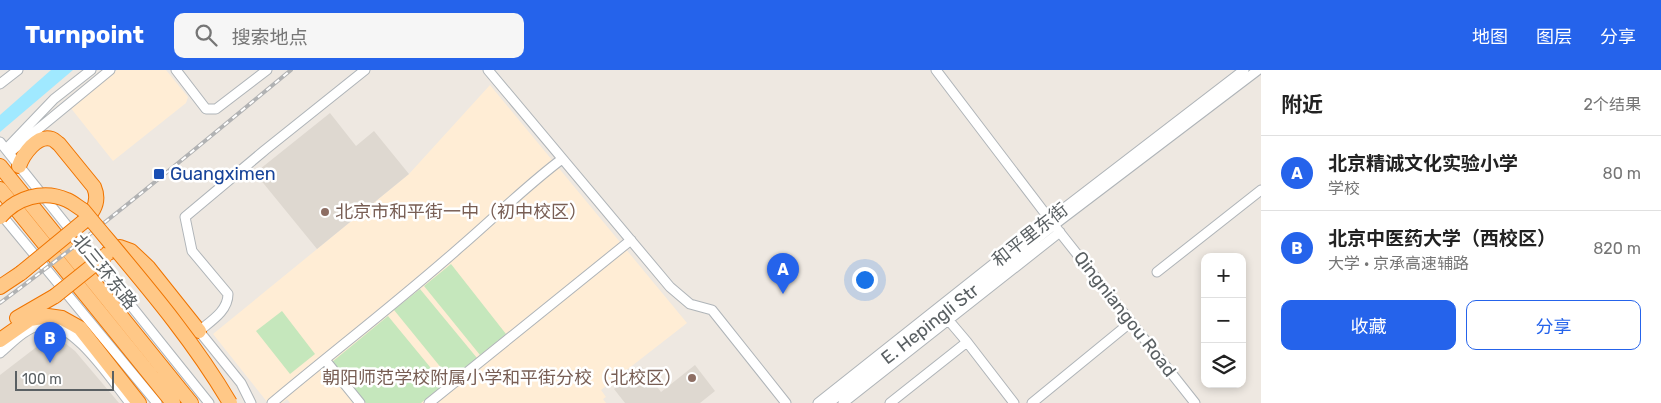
<!DOCTYPE html>
<html lang="zh">
<meta charset="utf-8">
<style>
body{margin:0;font-family:Rubik,"Noto Sans SC",sans-serif;background:#f6f6f6;color:#222}
.controls{position:absolute;right:15px;bottom:15px;display:grid;overflow:hidden;border-radius:10px;box-shadow:0 2px 8px #0003}
.controls button{width:45px;height:45px;display:grid;place-items:center;padding:0;border:0;border-bottom:1px solid #e0e0e0;background:#fff;color:#222;font:25px sans-serif}
.scale{position:absolute;left:15px;bottom:12px;width:99px;box-sizing:border-box;padding-left:5px;border:2px solid #5a6063;border-top:0;font-size:14px;line-height:18px;white-space:nowrap;color:#5a6063;-webkit-text-stroke:4px #fff;paint-order:stroke}
.you{position:absolute;left:864px;top:209px;width:18px;height:18px;margin:-12px;border:4px solid #fff;border-radius:50%;background:#1a73e8;box-shadow:0 0 0 8px #1a73e833}
.badge{display:grid;place-items:center;width:32px;height:32px;border-radius:50%;background:#2563eb;color:#fff;font-size:16px;font-weight:700}
.pin{position:absolute;translate:-50% -41px;filter:drop-shadow(0 1px 2px #0008)}
.pin::after{content:'';position:absolute;top:26px;width:18px;height:15px;background:inherit;clip-path:polygon(0 0,100% 0,50% 100%)}
.list{margin:0;padding:0;list-style:none}
h2{display:flex;justify-content:space-between;align-items:center;height:65px;margin:0;padding:0 20px;font-size:21px}
h2 small{font-size:16px;font-weight:400;color:#767676}
.list li{display:grid;grid-template-columns:32px 1fr auto;gap:15px;align-items:center;box-sizing:border-box;height:75px;padding:0 20px;border-top:1px solid #e0e0e0}
.list b{display:block;font-size:19px;white-space:nowrap}
.list p{margin:0;font-size:16px;white-space:nowrap;color:#767676}
.list em{font-size:16px;font-style:normal;color:#767676}
.actions{display:flex;gap:10px;padding:15px 20px}
.actions a{flex:1;padding:11px 0;border:1px solid #2563eb;border-radius:10px;text-align:center;font-size:18px;color:#2563eb}
.actions .main{background:#2563eb;color:#fff}
.icon{flex:none;width:28px;height:28px;fill:none;stroke:currentColor;stroke-width:2;stroke-linecap:round;stroke-linejoin:round}
.map{position:relative;flex:none;width:1261px;height:333px;overflow:hidden}
header{display:flex;align-items:center;gap:30px;box-sizing:border-box;height:70px;padding:0 25px;background:#2563eb;color:#fff}
header strong{font-size:24px}
nav{display:flex;gap:28px;margin-inline-start:auto;font-size:18px}
.search{width:350px;height:45px;background:#f6f6f6;display:flex;align-items:center;gap:12px;box-sizing:border-box;padding:0 18px;border-radius:10px;color:#767676;font-size:19px}
main{display:flex}
aside{flex:1;background:#fff}
.map>svg:first-child{display:block}
.commercial{fill:#ffedd5}
.education{fill:#ded8d0}
.green{fill:#c5e7bc}
.water{fill:#a0e9ff}
.lines{fill:none;stroke-linecap:round;stroke-linejoin:round}
.minor-casing{stroke:#afb4b8;stroke-width:11}
.highway-casing{stroke:#ef7400;stroke-width:16}
.minor{stroke:#fff;stroke-width:9}
.highway{stroke:#ffc887;stroke-width:14}
.rail-casing{stroke:#b1b2b3;stroke-width:4}
.rail{stroke:#fff;stroke-width:2;stroke-dasharray:5.5;stroke-linecap:butt}
.highway-bridge-casing{stroke:#ef7400;stroke-width:16;stroke-linecap:butt}
.highway-bridge{stroke:#ffc887;stroke-width:14}
.transit-dot{fill:#1a4fb4;stroke:#fff;stroke-width:2}
.education-dot{fill:#8d6e63;stroke:#fff;stroke-width:2}
.labels{text-anchor:middle;dominant-baseline:central;stroke-width:5;stroke-linejoin:round;paint-order:stroke}
.transit-label{font-size:18px;fill:#164399;stroke:#fff;text-anchor:start}
.education-label{font-size:18px;fill:#785e54;stroke:#fff;text-anchor:start}
.street-label{font-size:18px;fill:#5a6063;stroke:#fff}
</style>
<header>
<strong>Turnpoint</strong>
<div class="search"><svg class="icon" aria-label="search" viewBox="0 0 24 24"><circle cx="10" cy="10" r="6"/><path d="M15 15l6 6"/></svg>搜索地点</div>
<nav><a>地图</a><a>图层</a><a>分享</a></nav>
</header>
<main>
<div class="map">
<svg width="1261" height="333" viewBox="0 0 1261 333">
<rect width="100%" height="100%" fill="#eee8e1"/>
<path class="commercial" d="M117,0H166L188,27L186,33L113,91L70,37Z
M490,15L687,253L601,320L606,327L603,329L606,333H290L287,329L282,333H268L213,264L409,104Z"/>
<path class="education" d="M330,43L356,76L374,61L409,104L317,179L255,103Z
M57,271L65,273L75,281L119,333H0V305L43,272Z
M695,295L715,321L700,333H625L614,319L642,297L661,322Z"/>
<path class="green" d="M451,194L506,264L480,285L424,216Z
M420,219L477,288L451,310L394,240Z
M282,241L315,284L290,304L256,261Z
M388,246L444,314L421,333H366L332,292Z"/>
<path class="water" d="M51,0H73L0,62V45Z"/>
<g class="lines">
<g class="minor-casing">
<path id="minor" d="M176,0L206,39H216L267,0
M488,0L670,217L690,234L712,240L786,333
M936,0L1054,155L1195,333
M0,14L18,0
M0,72L209,333
M8,77L54,29L91,0
M9,83L110,0
M0,143L157,333
M1157,202L1261,120
M967,272L1014,333
M0,283C13,272 24,259 41,255C72,248 112,311 130,333
M326,291L360,333
M251,333L241,313L199,261C211,251 228,241 228,224L192,181L185,147L265,80L365,0
M272,333C334,281 398,232 459,178C494,148 526,116 562,89
M429,333L631,170
M818,333L1050,149L1244,0
M829,333L943,244L1054,155L1258,0
M843,333L1060,162
M890,333L967,272L945,246
M1032,333L1131,252"/>
</g>
<g class="highway-casing">
<path id="highway" d="M0,96L191,333
M19,96C23,85 37,64 52,69C55,70 57,73 59,74L94,117C100,131 93,143 83,152
M0,119L173,333
M108,183L120,177L131,181L148,197L199,261
M0,217L21,203
M17,248L55,226
M0,270L30,249L48,246L62,248L80,258L139,333"/>
</g>
<use href="#minor" class="minor"/>
<use href="#highway" class="highway"/>
<g class="rail-casing">
<path id="rail" d="M0,233C100,159 195,79 291,0"/>
</g>
<use href="#rail" class="rail"/>
<g class="highway-bridge-casing">
<path id="highway-bridge" d="M0,147C16,128 43,119 67,130C72,132 78,137 83,140C135,203 189,263 230,333
M21,203L83,152
M55,226L106,185"/>
</g>
<use href="#highway-bridge" class="highway-bridge"/>
</g>
<rect class="transit-dot" x="153" y="98" width="12" height="12" rx="2.5"/>
<g class="education-dot">
<circle cx="325" cy="142" r="5"/>
<circle cx="692" cy="308" r="5"/>
</g>
<g class="labels">
<g class="transit-label">
<text x="170" y="104">Guangximen</text>
</g>
<g class="education-label">
<text x="335" y="142">北京市和平街一中（初中校区）</text>
<text x="682" y="308" text-anchor="end">朝阳师范学校附属小学和平街分校（北校区）</text>
</g>
<g class="street-label">
<text transform="translate(1030 165) rotate(-38)">和平里东街</text>
<text transform="translate(105 202) rotate(51)">北三环东路</text>
<text transform="translate(1125 244) rotate(52)">Qingniangou Road</text>
<text transform="translate(930 254) rotate(-38)">E. Hepingli Str</text>
</g>
</g>
</svg>
<div class="controls">
<button>+</button>
<button>−</button>
<button><svg class="icon" aria-label="layers" viewBox="0 0 24 24"><path d="M12 4l9 5-9 5-9-5zM3 14l9 5 9-5"/></svg></button>
</div>
<div class="scale">100 m</div>
<div class="you"></div>
<div class="pin badge" style="left:783px;top:224px">A</div>
<div class="pin badge" style="left:50px;top:293px">B</div>
</div>
<aside>
<h2>附近<small>2个结果</small></h2>
<ul class="list">
<li><span class="badge">A</span><div><b>北京精诚文化实验小学</b><p>学校</p></div><em>80 m</em></li>
<li><span class="badge">B</span><div><b>北京中医药大学（西校区）</b><p>大学 · 京承高速辅路</p></div><em>820 m</em></li>
</ul>
<div class="actions"><a class="main">收藏</a><a>分享</a></div>
</aside>
</main>
